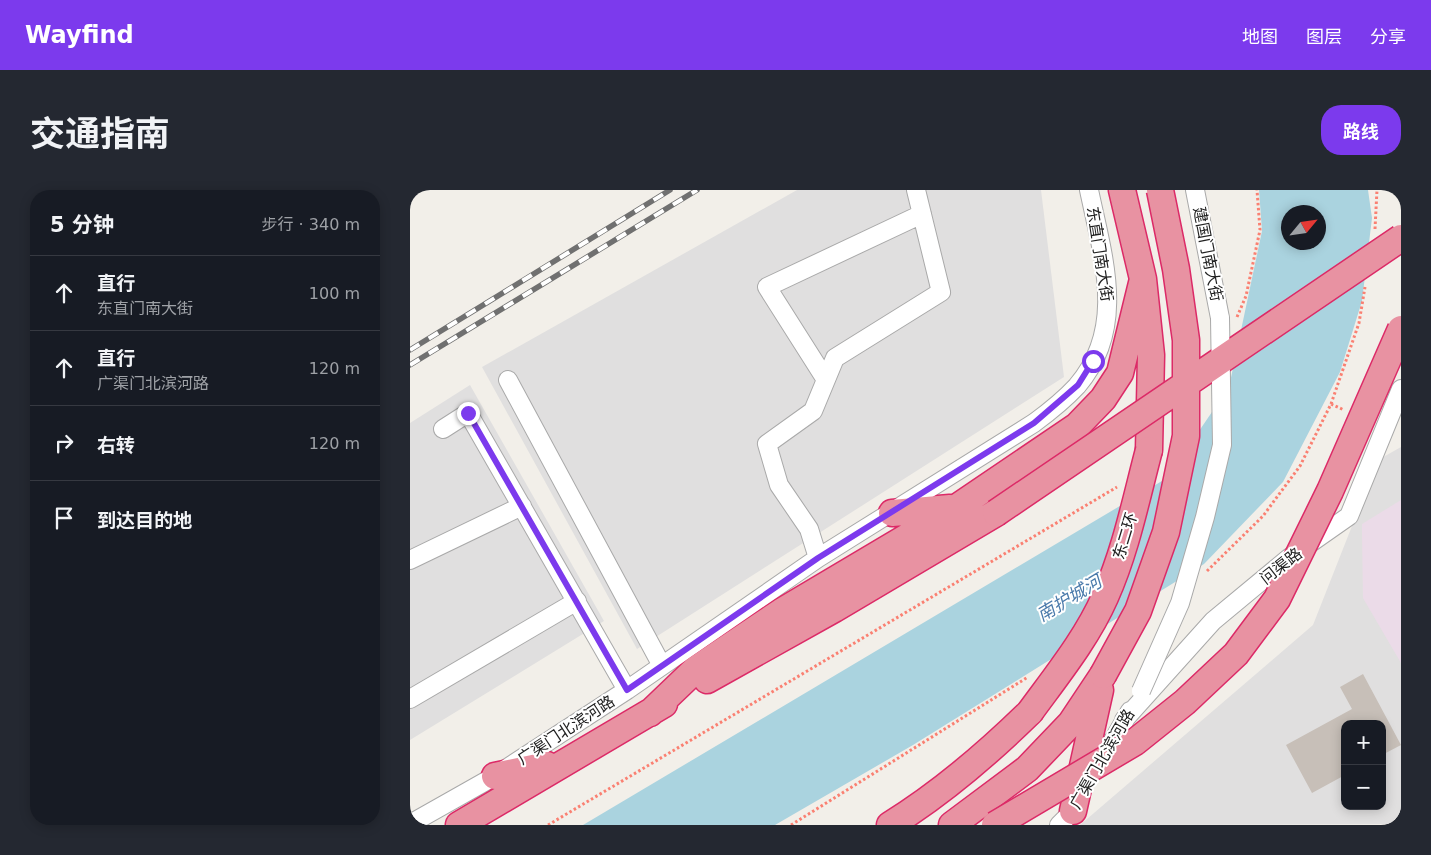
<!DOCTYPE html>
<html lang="zh">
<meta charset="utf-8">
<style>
body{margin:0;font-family:"DejaVu Sans","Noto Sans SC",sans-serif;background:#242831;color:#f1f3f6}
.controls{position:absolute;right:15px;bottom:15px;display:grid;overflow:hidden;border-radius:10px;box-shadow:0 2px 12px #0003}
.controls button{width:45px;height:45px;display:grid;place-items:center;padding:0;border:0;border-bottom:1px solid #363941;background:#171b24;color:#f1f3f6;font:25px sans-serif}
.compass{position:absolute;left:871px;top:15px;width:45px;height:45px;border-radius:50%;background:#171b24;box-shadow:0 2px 12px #0003;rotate:61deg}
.stop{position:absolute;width:15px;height:15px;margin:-11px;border:4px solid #7c3aed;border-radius:50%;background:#fff}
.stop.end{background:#7c3aed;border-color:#fff;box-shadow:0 1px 5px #0008}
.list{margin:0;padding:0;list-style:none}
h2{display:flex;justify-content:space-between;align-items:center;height:65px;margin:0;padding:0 20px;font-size:21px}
h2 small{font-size:16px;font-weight:400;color:#9ea1a6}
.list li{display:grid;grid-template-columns:32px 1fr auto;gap:15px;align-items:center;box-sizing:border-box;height:75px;padding:0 20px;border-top:1px solid #363941}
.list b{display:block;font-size:19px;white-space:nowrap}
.list p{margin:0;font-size:16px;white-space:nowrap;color:#9ea1a6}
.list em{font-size:16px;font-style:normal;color:#9ea1a6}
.icon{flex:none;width:28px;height:28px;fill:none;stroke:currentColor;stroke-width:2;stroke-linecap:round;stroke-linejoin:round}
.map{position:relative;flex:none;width:991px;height:635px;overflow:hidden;border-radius:20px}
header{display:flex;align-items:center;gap:30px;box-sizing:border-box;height:70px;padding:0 25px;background:#7c3aed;color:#fff}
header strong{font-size:24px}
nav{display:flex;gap:28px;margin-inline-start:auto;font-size:18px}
.intro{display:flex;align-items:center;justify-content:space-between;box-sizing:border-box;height:120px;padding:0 30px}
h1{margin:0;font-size:35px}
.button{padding:12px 22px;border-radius:20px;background:#7c3aed;color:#fff;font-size:18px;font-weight:700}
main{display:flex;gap:30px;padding:0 30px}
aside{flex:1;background:#171b24;border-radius:20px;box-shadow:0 2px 12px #0003}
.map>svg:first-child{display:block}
.residential{fill:#e0dfdf;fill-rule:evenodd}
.industrial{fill:#ebdbe8}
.water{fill:#aad3df;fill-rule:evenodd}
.building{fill:#c7bfb8}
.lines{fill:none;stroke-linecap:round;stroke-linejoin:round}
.minor-casing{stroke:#a9a9a9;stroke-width:20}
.highway-casing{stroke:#dc2a67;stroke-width:29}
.path{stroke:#fa8072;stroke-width:3;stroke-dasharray:2.5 2.5;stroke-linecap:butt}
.minor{stroke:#fff;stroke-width:18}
.highway{stroke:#e892a2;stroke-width:26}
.rail-casing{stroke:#707070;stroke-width:5.5}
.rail{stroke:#fff;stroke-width:4;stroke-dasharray:11;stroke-linecap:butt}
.minor-bridge-casing{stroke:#a9a9a9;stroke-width:20;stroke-linecap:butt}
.highway-bridge-casing{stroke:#dc2a67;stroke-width:29;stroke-linecap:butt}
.minor-bridge{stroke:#fff;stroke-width:18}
.highway-bridge{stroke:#e892a2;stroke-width:26}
.route{stroke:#7c3aed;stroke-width:6}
.labels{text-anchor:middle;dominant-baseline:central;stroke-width:4;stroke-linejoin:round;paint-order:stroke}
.street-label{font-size:16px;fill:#222;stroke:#fff}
.water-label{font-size:18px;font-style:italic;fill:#4a7aab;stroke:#fff}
</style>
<header>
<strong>Wayfind</strong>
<nav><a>地图</a><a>图层</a><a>分享</a></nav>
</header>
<div class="intro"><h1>交通指南</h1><a class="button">路线</a></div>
<main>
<aside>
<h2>5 分钟<small>步行 · 340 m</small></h2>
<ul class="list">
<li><svg class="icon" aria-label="ahead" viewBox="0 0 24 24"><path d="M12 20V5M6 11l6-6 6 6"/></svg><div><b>直行</b><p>东直门南大街</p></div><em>100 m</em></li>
<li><svg class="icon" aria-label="ahead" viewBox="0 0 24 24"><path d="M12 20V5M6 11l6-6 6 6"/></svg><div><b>直行</b><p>广渠门北滨河路</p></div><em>120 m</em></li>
<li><svg class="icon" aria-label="right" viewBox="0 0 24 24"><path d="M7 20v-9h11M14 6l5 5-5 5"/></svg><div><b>右转</b></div><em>120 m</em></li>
<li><svg class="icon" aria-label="arrive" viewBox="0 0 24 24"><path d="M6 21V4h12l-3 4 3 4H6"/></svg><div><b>到达目的地</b></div></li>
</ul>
</aside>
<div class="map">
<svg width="991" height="635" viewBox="0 0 991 635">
<rect width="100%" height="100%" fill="#f2efe9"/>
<path class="residential" d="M387,0H631L654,187L227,459L72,177Z
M60,195L194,431L0,550V233Z
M991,257V634L670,635L903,435L968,270ZM935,534H972V616H935Z"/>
<path class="industrial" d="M991,310V473L953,408L952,344V334Z"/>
<path class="water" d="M849,0H958L962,28L952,111L930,182L873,292L794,374L503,555L365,635H173L757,288L819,197L852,41ZM878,22H908V52H878Z"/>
<path class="building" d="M953,484L991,555L972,565V534H935V585L902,603L876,555L942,519L930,497Z"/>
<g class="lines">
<g class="minor-casing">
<path id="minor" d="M785,0L810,128
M98,190L251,474
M416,190L357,97L512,24
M33,239L58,223L217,500
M408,368L399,339L369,295L357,254L403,221L425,168L531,102L506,0
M0,370L112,316
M0,509L167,411
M714,530L803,431L879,368L939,326L991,199
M692,570L720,521
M0,634L85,586L217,500L408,368L624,233C639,222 654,210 667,196C717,138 693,67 679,0
M649,635L663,621L668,612"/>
</g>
<g class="highway-casing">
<path id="highway" d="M712,0L733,89L741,165L739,260
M482,323L540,318
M297,490L424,419L586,323
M240,523L286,479L371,422L546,318L667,236L693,209L710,183L733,89
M85,586L137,575
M663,621L690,500
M49,635L254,514
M480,635C532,603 576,565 620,522
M542,635L617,579L661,533L693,485"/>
</g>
<path class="path" d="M965,39L967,0
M827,127L836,106L850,40L847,0
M921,214L934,220
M797,381L853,326L890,276L921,214L949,133L955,97
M138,635L707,297
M381,635L618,487"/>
<use href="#minor" class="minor"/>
<use href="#highway" class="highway"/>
<g class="rail-casing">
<path id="rail" d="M0,160L260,0
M0,175L287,0"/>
</g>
<use href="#rail" class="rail"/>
<g class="minor-bridge-casing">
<path id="minor-bridge" d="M731,501L770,413L795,327L812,255L810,128"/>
</g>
<g class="highway-bridge-casing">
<path id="highway-bridge" d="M586,323L991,48
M693,485L728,421L756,342L776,246V150L766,79L750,0
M620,522C647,485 677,448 695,407C716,360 726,309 739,260
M585,635L725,552L775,512L826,464L867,409L920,301L991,139"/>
</g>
<use href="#minor-bridge" class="minor-bridge"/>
<use href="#highway-bridge" class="highway-bridge"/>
</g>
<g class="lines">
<path class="route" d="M58,223L217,500L408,368L624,233L668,195L683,171"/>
</g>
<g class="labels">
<g class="street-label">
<text transform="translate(690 64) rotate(81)">东直门南大街</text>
<text transform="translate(798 64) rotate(79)">建国门南大街</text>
<text transform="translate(715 346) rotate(-73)">东二环</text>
<text transform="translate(871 376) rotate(-38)">问渠路</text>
<text transform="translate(156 540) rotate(-33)">广渠门北滨河路</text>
<text transform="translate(692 569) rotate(-60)">广渠门北滨河路</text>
</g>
<g class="water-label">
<text transform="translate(659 408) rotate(-31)">南护城河</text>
</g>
</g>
</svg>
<div class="controls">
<button>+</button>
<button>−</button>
</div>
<svg class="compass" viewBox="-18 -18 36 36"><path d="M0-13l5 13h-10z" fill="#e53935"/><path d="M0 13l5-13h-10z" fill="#9ea1a6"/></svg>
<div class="stop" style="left:683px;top:171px"></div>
<div class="stop end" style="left:58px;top:223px"></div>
</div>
</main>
